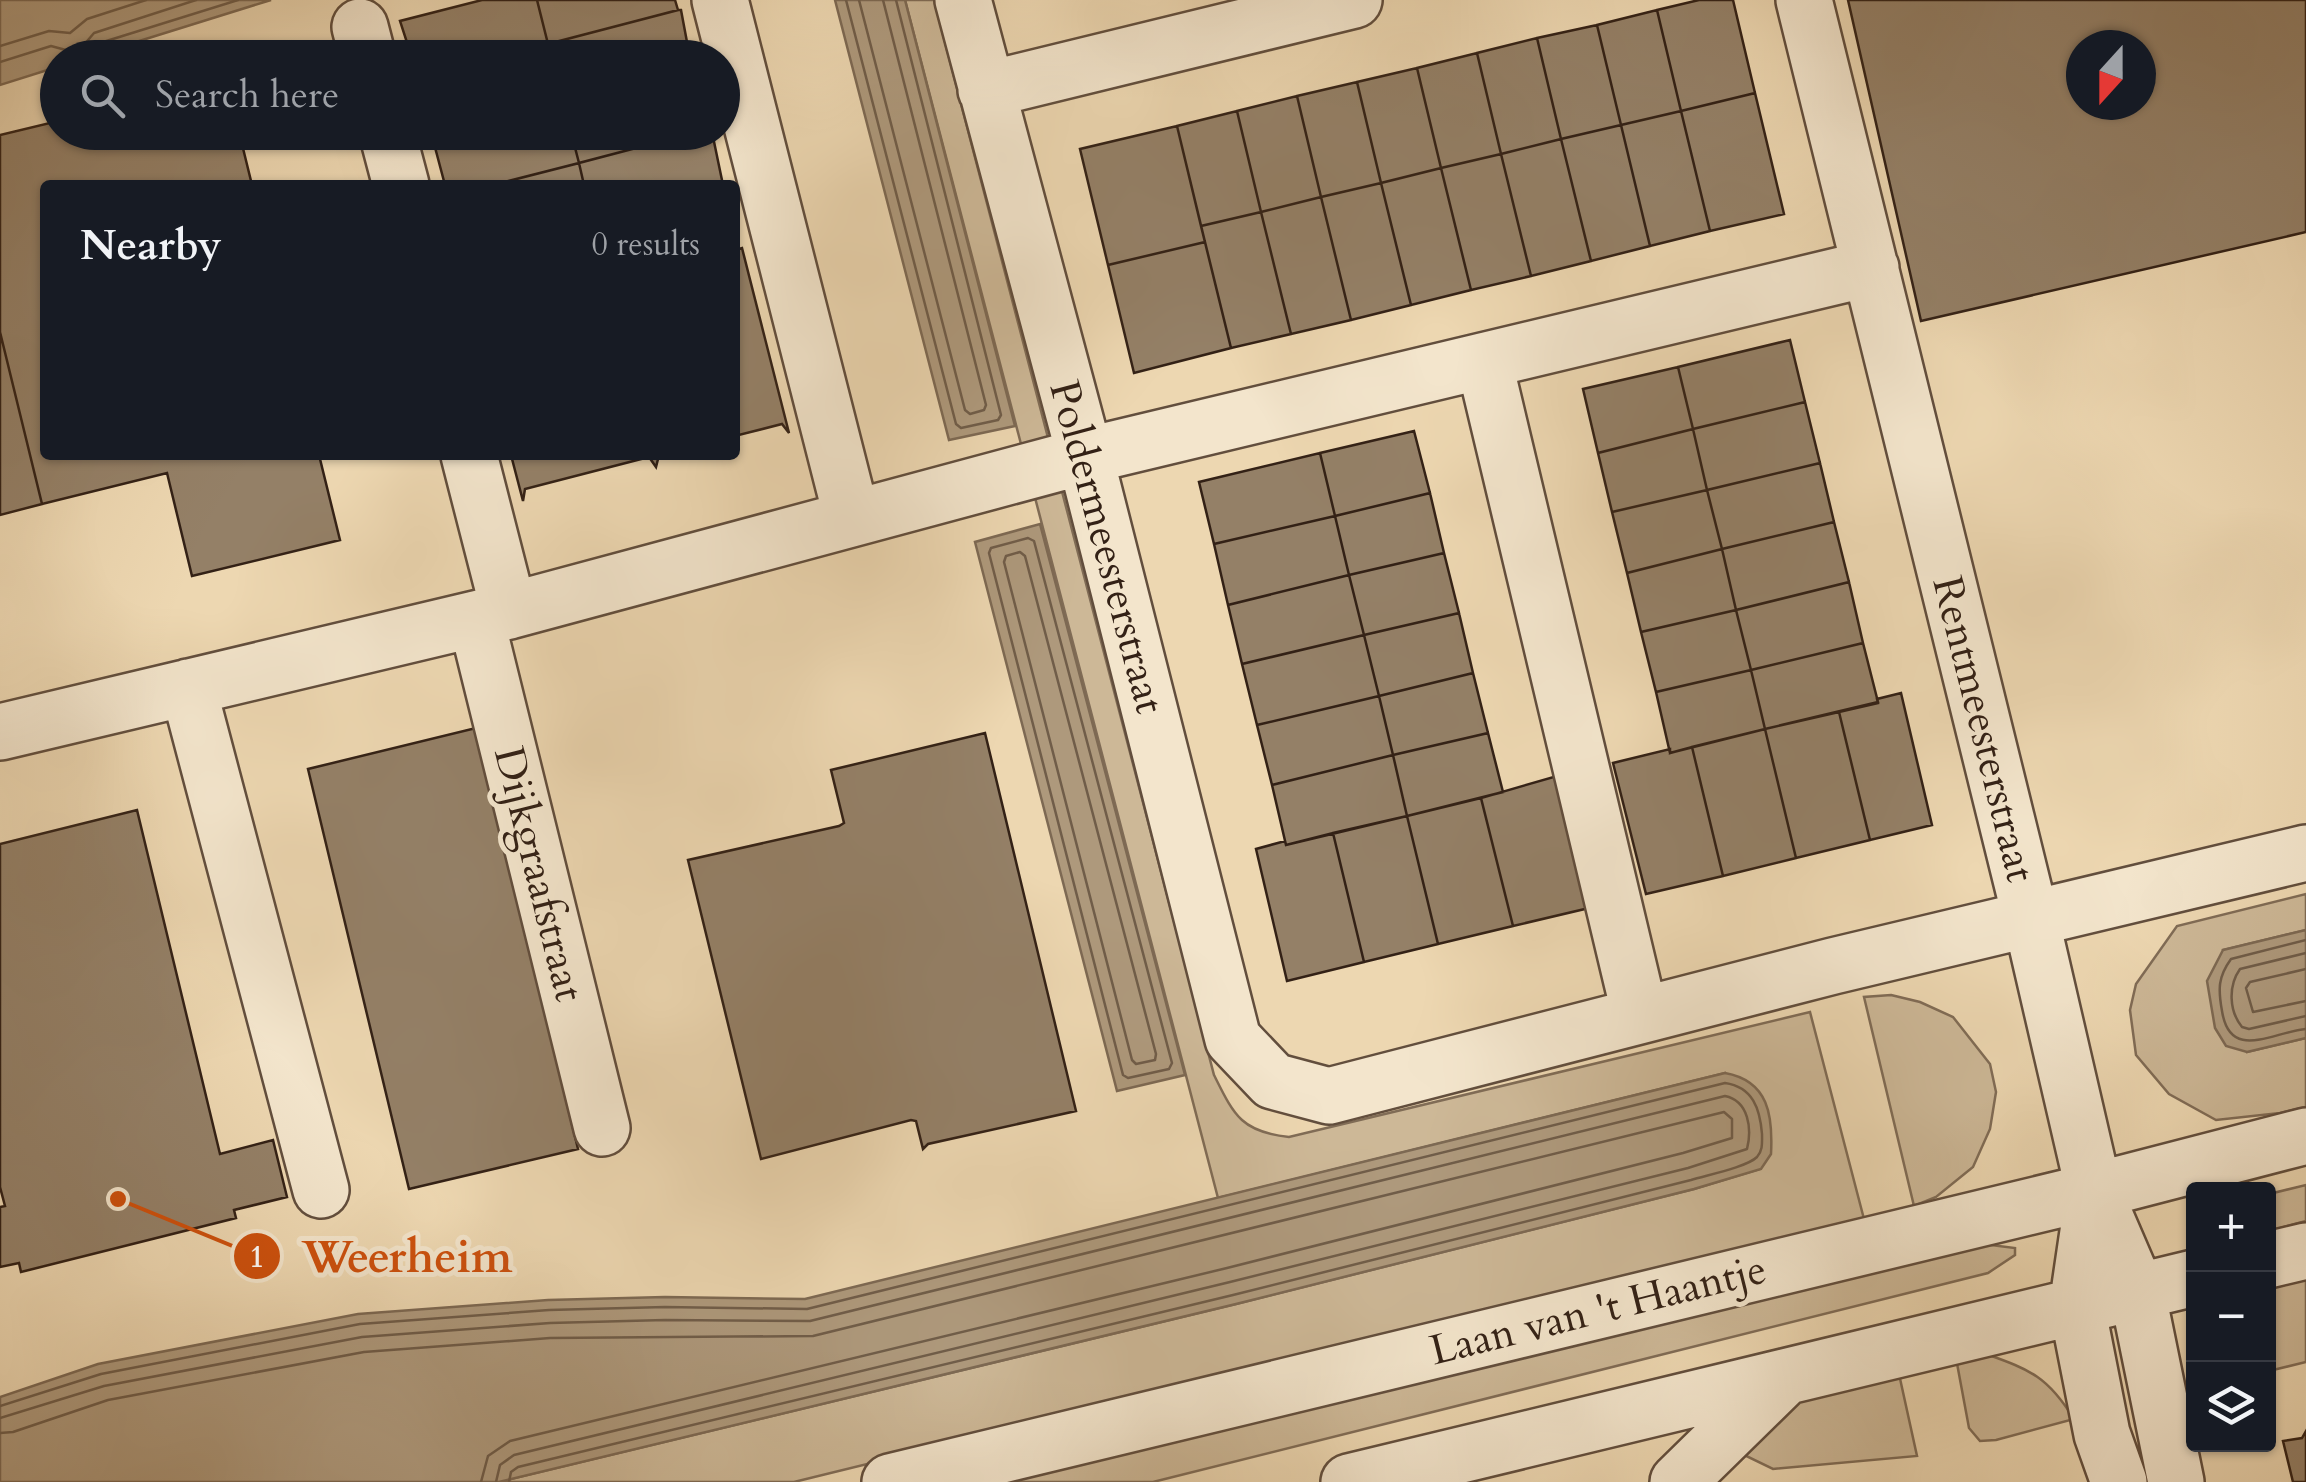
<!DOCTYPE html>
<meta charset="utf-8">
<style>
body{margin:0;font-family:Cardo,serif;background:#242831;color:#f1f3f6}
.controls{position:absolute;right:30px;bottom:30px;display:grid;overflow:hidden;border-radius:10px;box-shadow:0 2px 8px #0004}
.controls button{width:90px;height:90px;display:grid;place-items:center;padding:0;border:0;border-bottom:2px solid #363941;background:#171b24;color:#f1f3f6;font:50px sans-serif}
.compass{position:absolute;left:2066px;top:30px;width:90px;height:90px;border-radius:50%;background:#171b24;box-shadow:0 2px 8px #0004;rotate:201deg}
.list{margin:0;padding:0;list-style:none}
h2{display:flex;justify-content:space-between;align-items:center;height:130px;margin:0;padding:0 40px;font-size:42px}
h2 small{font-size:32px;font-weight:400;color:#9ea1a6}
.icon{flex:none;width:55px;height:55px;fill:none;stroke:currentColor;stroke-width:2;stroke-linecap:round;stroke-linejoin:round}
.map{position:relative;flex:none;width:2306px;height:1482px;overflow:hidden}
.search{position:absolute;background:#171b24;box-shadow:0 2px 8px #0004;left:40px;top:40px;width:700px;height:110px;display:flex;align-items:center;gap:25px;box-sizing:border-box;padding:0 35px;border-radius:55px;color:#9ea1a6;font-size:38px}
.panel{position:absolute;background:#171b24;box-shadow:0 2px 8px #0004;left:40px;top:180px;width:700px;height:280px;border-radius:10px}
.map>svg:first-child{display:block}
.green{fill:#cdb897;stroke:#806c56;stroke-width:2.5}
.water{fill:#ae997c;stroke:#7d6953;stroke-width:2.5}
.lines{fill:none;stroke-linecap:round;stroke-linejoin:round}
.shore{stroke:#705d49;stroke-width:2.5}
.building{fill:#948067;stroke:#332116;stroke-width:2.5;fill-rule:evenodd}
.minor-casing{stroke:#624e3d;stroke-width:60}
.minor{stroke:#f3e5cc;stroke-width:55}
.labels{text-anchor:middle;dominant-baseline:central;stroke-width:10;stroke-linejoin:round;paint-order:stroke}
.street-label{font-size:42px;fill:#332116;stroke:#f3e5cc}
.leader{fill:none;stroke:#cd510e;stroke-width:4}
.callout-dot{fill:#cd510e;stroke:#f3e5cc;stroke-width:4}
.mark-label{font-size:30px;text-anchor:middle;font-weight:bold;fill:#fff}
.callout-label{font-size:45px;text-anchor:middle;font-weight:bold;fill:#cd510e;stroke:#f3e5cc;stroke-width:10;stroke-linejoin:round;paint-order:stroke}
</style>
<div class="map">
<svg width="2306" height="1482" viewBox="0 0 2306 1482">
<rect width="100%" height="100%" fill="#edd7b1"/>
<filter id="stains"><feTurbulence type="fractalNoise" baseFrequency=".002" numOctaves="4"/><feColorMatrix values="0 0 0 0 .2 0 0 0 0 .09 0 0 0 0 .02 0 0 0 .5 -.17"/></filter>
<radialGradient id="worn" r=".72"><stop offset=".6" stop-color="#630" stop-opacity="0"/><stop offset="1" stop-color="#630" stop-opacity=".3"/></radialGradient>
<path class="green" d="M905,0H934L1214,1075C1234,1115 1241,1132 1289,1137L1810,1012L1864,1219L794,1482H499L1236,1304L1694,1189L1760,1169L1725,1073L1218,1198Z
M2306,894V930L2223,950L2247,1052L2306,1038V1107L2280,1113L2216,1120L2169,1094L2136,1055L2130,1010L2136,984L2177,926Z
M1891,995L1920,1002L1953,1017L1990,1064L1996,1092L1990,1129L1973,1167L1936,1197L1914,1206L1864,997Z
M2306,1185V1221L2269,1231V1194Z
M1983,1244L2015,1248V1255L1988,1273L1153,1482H998Z
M2306,1272V1362L2269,1371L2268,1281Z
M1986,1354C2031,1370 2048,1377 2074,1419L1996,1440L1980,1441L1969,1428L1956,1358Z
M1899,1374L1917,1456L1773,1469L1742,1454L1786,1416L1782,1400Z"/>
<path class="water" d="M0,0H271L88,57L58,58L57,67L0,85Z
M835,0H905L1015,426L949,440Z
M1040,524L1185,1075L1117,1091L975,542Z
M2306,930V1038L2247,1052L2226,1046L2215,1028L2207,981L2223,950Z
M1725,1073C1769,1081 1773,1116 1771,1154L1761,1169L1694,1189L1236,1304L499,1482H0V1397L98,1364L358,1314L548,1300L665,1297L805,1299Z"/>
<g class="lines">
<path class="shore" d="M846,0L956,424L961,428L998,420L1001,415L896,0
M859,0L965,410L970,414L984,410L986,405L883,0
M0,46L49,31L70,33L87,19L146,0
M92,58L94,49L100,43L238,0
M0,62L51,46L77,53L94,33L196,0
M1028,538L1034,541L1172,1063L1169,1069L1128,1078L1123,1075L989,553L991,548Z
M1020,552L1025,556L1156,1054L1155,1060L1136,1064L1132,1060L1004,562L1006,556Z
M2306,940L2231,959C2218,977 2218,989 2222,1011C2230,1062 2272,1032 2306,1029
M2306,953L2240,969C2228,986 2229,1011 2242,1027L2249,1029L2306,1016
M2306,969L2250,982L2246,988L2253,1012L2306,1001
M0,1406L101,1374L360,1324L549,1310L665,1307L807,1309L1725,1083C1753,1087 1760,1109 1762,1134C1762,1143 1763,1150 1757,1157C1747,1167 1707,1175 1691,1180L1233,1295L518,1467L511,1472L509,1482
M0,1418L104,1386L362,1337L550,1323L665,1320L810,1321L1725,1096C1749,1101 1752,1129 1747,1149L1688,1168L1230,1282L514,1455L500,1465L496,1482
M0,1433L13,1432L108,1400L364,1352L550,1338L813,1336L1724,1112L1732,1119V1138L1683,1153L1227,1268L510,1441L488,1456L481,1482"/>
</g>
<path class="building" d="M482,0H537L548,44L494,58H412L400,21Z
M537,0H675L678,10L548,44Z
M1699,0H1733L1755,93L1681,111L1657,10Z
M1848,0H2306V232L1921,321ZM2081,45H2141V105H2081Z
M678,10H681L690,58H552L548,44Z
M1657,10L1681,111L1621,125L1597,25Z
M1597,25L1621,125L1561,139L1537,38Z
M1537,38L1561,139L1501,154L1477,53Z
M548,44L552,58H494Z
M1477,53L1501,154L1441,168L1417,68Z
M1417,68L1441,168L1381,183L1357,82Z
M1357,82L1381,183L1321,197L1297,96Z
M1755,93L1784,214L1710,231L1681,111Z
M1297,96L1321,197L1261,212L1237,111Z
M1237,111L1261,212L1201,226L1177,126Z
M1681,111L1710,231L1650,246L1621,125Z
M58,121V132H239L252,185H45V455H319L340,540L192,576L167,473L42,504L0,332V135Z
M1621,125L1650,246L1591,261L1561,139Z
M1177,126L1205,242L1108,265L1080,149Z
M448,132H571L579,163L493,185H445L432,136Z
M571,132H697L579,163Z
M697,132H712L723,185H584L579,163Z
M1561,139L1591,261L1531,276L1501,154Z
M1501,154L1531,276L1471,290L1441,168Z
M579,163L584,185H493Z
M1441,168L1471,290L1411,305L1381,183Z
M1381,183L1411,305L1351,320L1321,197Z
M1321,197L1351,320L1291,334L1261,212Z
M1261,212L1291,334L1231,348L1201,226Z
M735,233L739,249L742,248L789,433L782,424L735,436Z
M1205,242L1231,348L1134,373L1108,265Z
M0,332L42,504L0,515Z
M1790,340L1805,402L1693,429L1678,367Z
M1678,367L1693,429L1598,453L1583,389Z
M1805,402L1820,463L1707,490L1693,429Z
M1693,429L1707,490L1612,512L1598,453Z
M1414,431L1430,493L1335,516L1320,453Z
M1320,453L1335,516L1214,544L1199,482Z
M511,455H659L656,467L649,457L525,489L523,501Z
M1820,463L1834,522L1722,549L1707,490Z
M1707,490L1722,549L1627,573L1612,512Z
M1430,493L1444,553L1349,575L1335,516Z
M1335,516L1349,575L1228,605L1214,544Z
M1834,522L1849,582L1736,610L1722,549Z
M1722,549L1736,610L1641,632L1627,573Z
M1444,553L1459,613L1364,635L1349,575Z
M1349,575L1364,635L1242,664L1228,605Z
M1849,582L1863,643L1751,670L1736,610Z
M1736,610L1751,670L1656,692L1641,632Z
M1459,613L1473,673L1379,696L1364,635Z
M1364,635L1379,696L1257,725L1242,664Z
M1863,643L1878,702L1765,729L1751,670Z
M1751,670L1765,729L1670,753L1656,692Z
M1473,673L1488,733L1393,755L1379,696Z
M1901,693L1932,825L1870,840L1839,712L1878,703L1877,699Z
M1379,696L1393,755L1272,785L1257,725Z
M1839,712L1870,840L1796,858L1765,729Z
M476,728L578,1149L409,1189L308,769Z
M1765,729L1796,858L1723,876L1692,747Z
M985,733L1076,1111L928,1144L923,1149L916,1121L911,1120L761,1159L688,860L839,826L844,823L831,770Z
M1488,733L1503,792L1407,816L1393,755Z
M1692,747L1723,876L1646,894L1613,763L1670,749V753Z
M1393,755L1407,816L1286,845L1272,785Z
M1557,776L1589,908L1513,926L1481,798Z
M1481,798L1513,926L1438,944L1407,816Z
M137,810L220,1154L273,1140L287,1197L234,1210L236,1218L21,1272L19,1263L0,1267V1207L5,1206L0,1187V844Z
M1407,816L1438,944L1364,962L1333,833Z
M1333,833L1364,962L1287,981L1256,849L1285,841L1286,845Z
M2306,1431V1482H2293L2283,1441L2302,1438Z"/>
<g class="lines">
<g class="minor-casing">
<path id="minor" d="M720,0L852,518
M963,0L1085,456L1233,1039L1273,1081L1329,1096L1833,966L2306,853
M1804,0L2031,919L2094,1191L2137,1291L2176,1482
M360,27L368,58
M986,90L1354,0
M387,132L401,185
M1484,361L1640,1015
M469,455L509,611
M476,619L602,1128
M188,687L321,1190
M0,732L509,611L1085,456L1871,268
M2094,1191L2077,1307L2102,1434L2119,1482
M2268,1260L2306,1251
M890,1482L2094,1191L2306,1136
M1349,1482L2194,1278
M1678,1482L1783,1379"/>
</g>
<use href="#minor" class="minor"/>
</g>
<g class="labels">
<g class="street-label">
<text transform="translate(1107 547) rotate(75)">Poldermeesterstraat</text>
<text transform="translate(1984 729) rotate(76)">Rentmeesterstraat</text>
<text transform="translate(539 874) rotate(76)">Dijkgraafstraat</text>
<text transform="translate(1598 1310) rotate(-14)">Laan van 't Haantje</text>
</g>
</g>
<path class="leader" d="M118 1199L257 1256"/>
<g class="callout-dot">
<circle cx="118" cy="1199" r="10"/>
<circle cx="257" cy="1256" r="25"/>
</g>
<g class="mark-label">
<text x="257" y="1267">1</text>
</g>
<g class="callout-label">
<text x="407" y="1272">Weerheim</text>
</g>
<rect width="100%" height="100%" filter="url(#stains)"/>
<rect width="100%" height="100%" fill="url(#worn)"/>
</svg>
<div class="controls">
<button>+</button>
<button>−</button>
<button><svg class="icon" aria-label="layers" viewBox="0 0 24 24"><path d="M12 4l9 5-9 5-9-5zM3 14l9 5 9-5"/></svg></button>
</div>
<svg class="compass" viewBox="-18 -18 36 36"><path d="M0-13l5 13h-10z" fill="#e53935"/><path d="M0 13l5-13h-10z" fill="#9ea1a6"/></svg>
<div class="search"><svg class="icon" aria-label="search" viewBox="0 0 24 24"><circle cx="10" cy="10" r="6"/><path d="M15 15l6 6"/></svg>Search here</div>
<section class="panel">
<h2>Nearby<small>0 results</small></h2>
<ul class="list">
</ul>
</section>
</div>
